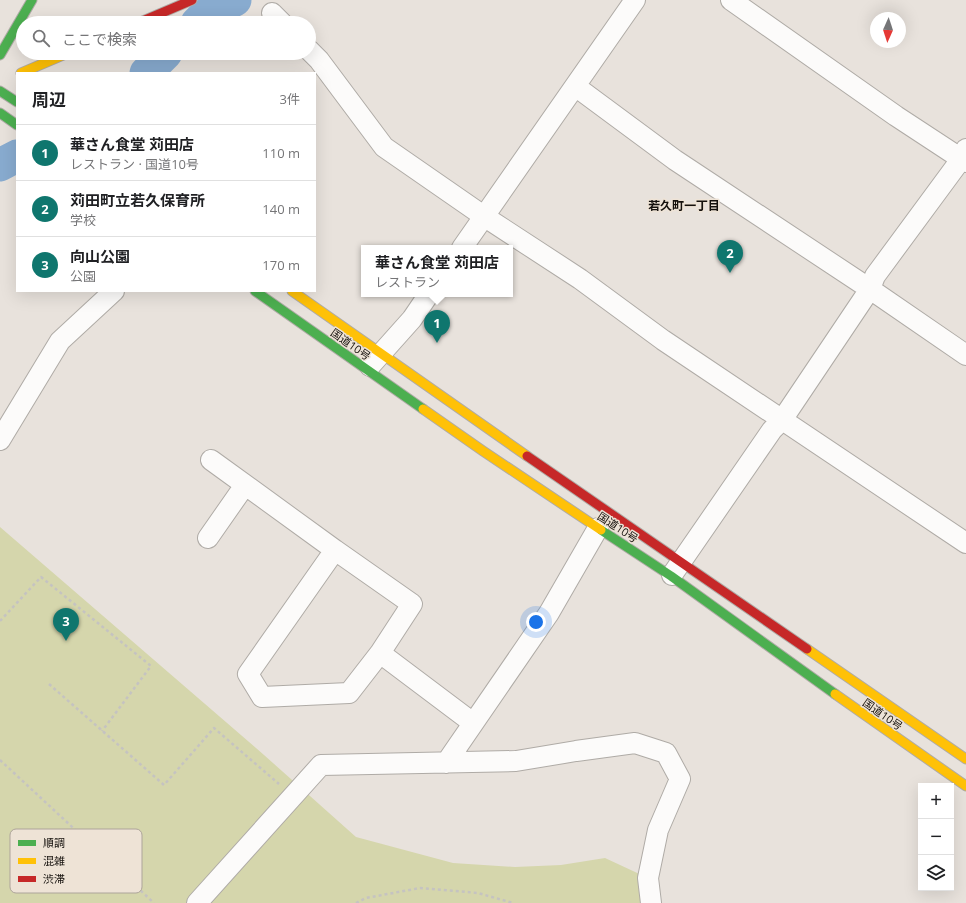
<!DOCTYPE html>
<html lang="ja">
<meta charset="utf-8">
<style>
body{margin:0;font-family:"Open Sans","Noto Sans JP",sans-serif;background:#f6f6f6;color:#202124}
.controls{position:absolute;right:12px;bottom:12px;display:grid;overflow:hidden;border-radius:0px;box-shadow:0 4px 16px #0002}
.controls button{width:36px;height:36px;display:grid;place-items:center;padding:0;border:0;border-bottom:1px solid #e0e0e0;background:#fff;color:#202124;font:20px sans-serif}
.compass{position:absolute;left:870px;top:12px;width:36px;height:36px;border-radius:50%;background:#fff;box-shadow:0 4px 16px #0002;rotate:183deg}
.you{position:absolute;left:536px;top:622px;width:14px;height:14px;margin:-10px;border:3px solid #fff;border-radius:50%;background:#1a73e8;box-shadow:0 0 0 6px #1a73e833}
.badge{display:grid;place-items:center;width:26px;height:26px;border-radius:50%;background:#0f766e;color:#fff;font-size:13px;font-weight:700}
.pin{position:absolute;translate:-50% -33px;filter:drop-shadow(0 1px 2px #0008)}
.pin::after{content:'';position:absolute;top:21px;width:14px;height:12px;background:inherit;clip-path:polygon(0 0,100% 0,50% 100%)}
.popup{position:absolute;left:361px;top:245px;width:152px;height:52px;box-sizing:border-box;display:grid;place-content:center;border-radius:0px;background:#fff;filter:drop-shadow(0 1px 3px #0005);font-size:13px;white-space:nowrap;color:#757577}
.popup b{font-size:15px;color:#202124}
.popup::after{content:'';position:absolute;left:50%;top:100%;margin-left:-8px;border:8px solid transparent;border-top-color:#fff}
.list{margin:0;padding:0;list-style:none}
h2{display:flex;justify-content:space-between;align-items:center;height:52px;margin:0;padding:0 16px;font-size:17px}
h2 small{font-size:13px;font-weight:400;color:#757577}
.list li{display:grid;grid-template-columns:26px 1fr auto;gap:12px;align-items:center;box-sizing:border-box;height:56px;padding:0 16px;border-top:1px solid #e0e0e0}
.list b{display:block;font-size:15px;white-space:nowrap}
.list p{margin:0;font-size:13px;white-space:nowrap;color:#757577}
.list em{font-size:13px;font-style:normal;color:#757577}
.icon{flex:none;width:22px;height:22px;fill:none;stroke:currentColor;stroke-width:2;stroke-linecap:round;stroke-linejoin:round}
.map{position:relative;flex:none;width:966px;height:903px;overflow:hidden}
.search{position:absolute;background:#fff;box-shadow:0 4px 16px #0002;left:16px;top:16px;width:300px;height:44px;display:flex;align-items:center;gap:10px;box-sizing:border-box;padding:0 14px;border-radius:22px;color:#757577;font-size:15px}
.panel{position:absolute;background:#fff;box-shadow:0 4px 16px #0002;left:16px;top:72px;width:300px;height:220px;border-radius:0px}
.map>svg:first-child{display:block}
.green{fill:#d5d6ac}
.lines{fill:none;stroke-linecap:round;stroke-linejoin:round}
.river{stroke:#88abcf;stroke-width:33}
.street-casing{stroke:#afaba6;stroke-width:22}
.fast-casing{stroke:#afaba6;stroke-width:11}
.slow-casing{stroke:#afaba6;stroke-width:11}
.jam-casing{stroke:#afaba6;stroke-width:11}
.path{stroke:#c5c3c1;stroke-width:2.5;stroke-dasharray:3 3;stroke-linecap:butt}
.street{stroke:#fcfbfa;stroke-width:20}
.fast{stroke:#4caf50;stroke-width:9}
.slow{stroke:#ffc107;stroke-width:9}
.jam{stroke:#c62828;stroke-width:9}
.labels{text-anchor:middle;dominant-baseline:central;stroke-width:3;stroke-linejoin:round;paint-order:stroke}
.street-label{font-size:11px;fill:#15110d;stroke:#eee3d6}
.neighbourhood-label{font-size:12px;font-weight:bold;fill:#15110d;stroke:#eee3d6}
.key{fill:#eee3d6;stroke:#ada49a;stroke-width:1}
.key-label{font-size:11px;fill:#15110d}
</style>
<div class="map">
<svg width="966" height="903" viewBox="0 0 966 903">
<rect width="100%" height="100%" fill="#e8e2dc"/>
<path class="green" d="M0,527L264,755L356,837L453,863L515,867L561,865L605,858L648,878L651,903H0Z"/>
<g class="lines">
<path class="river" d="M197,23L205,15L235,0
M146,73L166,53
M0,165L17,156"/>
<g class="street-casing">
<path id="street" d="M731,0L896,116L966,162
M272,13L282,23
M309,50L319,60L384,147L485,217L580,279L663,340L966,543
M575,86L675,160L870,289L966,355
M462,248L635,0
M370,366L412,319L429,294
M0,440L60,341L114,291
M211,460L335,550L248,674L262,697L349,693L380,653L473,723
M208,538L245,485
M335,550L412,604L380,653
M672,575L772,430L782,420L870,289L875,276L962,158L966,149
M446,763L549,613L598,528
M197,903L321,765L516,761L576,751L635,743L666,753L680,779L658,830L648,878L651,903"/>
</g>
<g class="fast-casing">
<path id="fast" d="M0,55L32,0
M0,91L17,102
M0,113L17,125
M255,291L423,409
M601,530L671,576L835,694"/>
</g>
<g class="slow-casing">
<path id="slow" d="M21,73L68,53
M292,291L527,456
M423,409L483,451L601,530
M807,649L966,759
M835,694L966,786"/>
</g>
<g class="jam-casing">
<path id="jam" d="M138,23L192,0
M527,456L807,649"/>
</g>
<path class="path" d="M0,621L41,577L151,666L102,731
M49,684L164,785L214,728L279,784
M0,760L154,903
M356,903L366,898L420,888L478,893L513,903"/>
<use href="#street" class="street"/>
<use href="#fast" class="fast"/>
<use href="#slow" class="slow"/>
<use href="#jam" class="jam"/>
</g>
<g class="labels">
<g class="street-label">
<text transform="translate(351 344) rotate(35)">国道10号</text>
<text transform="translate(618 527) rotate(33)">国道10号</text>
<text transform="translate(883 714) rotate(35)">国道10号</text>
</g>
<g class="neighbourhood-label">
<text x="684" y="205">若久町一丁目</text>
</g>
</g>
<rect x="10" y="829" width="132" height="64" rx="6" class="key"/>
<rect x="18" y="840" width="18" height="6" fill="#4caf50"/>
<rect x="18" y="858" width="18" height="6" fill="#ffc107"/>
<rect x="18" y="876" width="18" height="6" fill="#c62828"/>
<g class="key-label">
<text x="43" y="847">順調</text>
<text x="43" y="865">混雑</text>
<text x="43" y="883">渋滞</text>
</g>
</svg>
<div class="controls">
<button>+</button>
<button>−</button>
<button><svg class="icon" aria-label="layers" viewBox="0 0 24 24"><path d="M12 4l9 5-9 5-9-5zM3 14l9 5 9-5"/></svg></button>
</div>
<svg class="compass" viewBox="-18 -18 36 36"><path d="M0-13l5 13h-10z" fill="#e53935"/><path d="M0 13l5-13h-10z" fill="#757577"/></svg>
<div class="you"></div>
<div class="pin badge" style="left:437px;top:343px">1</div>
<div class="popup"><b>華さん食堂 苅田店</b>レストラン</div>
<div class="pin badge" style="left:730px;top:273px">2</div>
<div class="pin badge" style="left:66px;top:641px">3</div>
<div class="search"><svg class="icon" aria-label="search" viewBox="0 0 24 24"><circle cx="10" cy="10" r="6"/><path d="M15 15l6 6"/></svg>ここで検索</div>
<section class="panel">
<h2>周辺<small>3件</small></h2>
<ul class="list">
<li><span class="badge">1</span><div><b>華さん食堂 苅田店</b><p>レストラン · 国道10号</p></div><em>110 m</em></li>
<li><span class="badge">2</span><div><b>苅田町立若久保育所</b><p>学校</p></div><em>140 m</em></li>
<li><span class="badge">3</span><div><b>向山公園</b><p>公園</p></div><em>170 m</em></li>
</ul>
</section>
</div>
